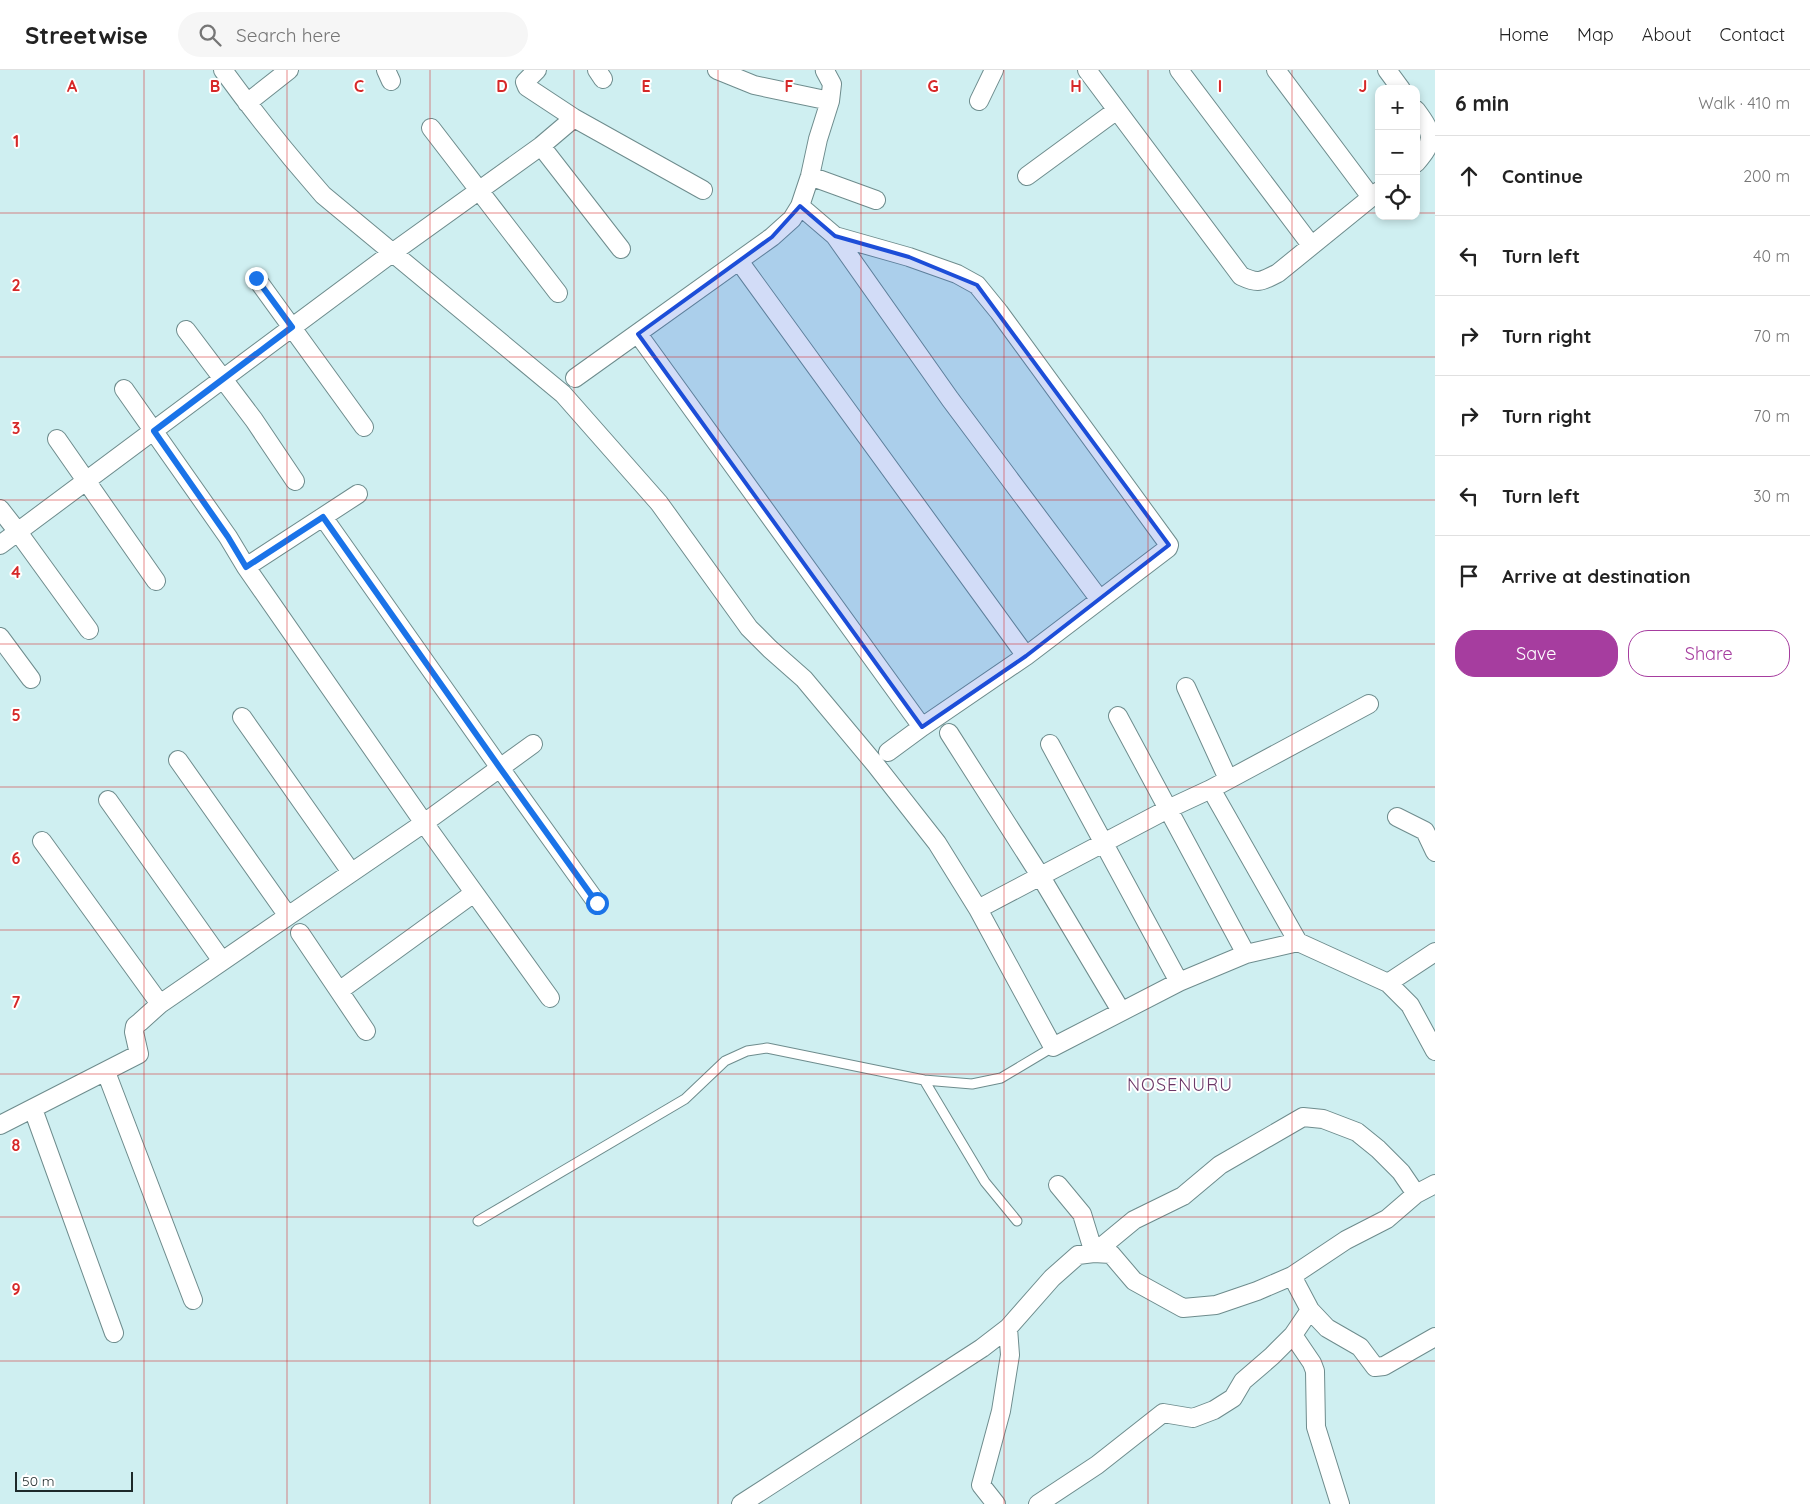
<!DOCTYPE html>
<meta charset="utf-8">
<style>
body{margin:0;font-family:Quicksand,sans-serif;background:#f6f6f6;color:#222}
.controls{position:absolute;right:15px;top:15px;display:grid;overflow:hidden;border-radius:10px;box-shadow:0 2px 8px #0003}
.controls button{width:45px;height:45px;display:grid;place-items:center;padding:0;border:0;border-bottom:1px solid #e0e0e0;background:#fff;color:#222;font:25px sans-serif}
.scale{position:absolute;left:15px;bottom:12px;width:118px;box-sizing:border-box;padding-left:5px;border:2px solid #1d292a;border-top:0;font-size:14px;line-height:18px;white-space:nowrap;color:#1d292a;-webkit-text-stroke:4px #fff;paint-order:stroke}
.stop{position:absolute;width:15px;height:15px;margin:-11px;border:4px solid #1a73e8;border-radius:50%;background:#fff}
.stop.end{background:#1a73e8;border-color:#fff;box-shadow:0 1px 5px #0008}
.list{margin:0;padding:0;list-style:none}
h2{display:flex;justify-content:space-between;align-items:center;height:65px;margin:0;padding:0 20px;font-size:21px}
h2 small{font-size:16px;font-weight:400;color:#767676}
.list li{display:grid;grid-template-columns:32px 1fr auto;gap:15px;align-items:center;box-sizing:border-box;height:80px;padding:0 20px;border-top:1px solid #e0e0e0}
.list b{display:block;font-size:19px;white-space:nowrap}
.list em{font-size:16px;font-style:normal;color:#767676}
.actions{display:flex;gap:10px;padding:15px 20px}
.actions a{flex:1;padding:11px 0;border:1px solid #a63d9f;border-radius:20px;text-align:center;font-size:18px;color:#a63d9f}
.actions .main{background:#a63d9f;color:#fff}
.icon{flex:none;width:28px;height:28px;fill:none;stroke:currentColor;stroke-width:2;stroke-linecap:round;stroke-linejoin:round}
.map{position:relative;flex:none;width:1435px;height:1434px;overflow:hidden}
header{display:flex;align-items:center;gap:30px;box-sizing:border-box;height:70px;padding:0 25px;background:#fff;border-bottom:1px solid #e0e0e0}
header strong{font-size:24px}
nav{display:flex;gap:28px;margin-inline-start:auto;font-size:18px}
.search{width:350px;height:45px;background:#f6f6f6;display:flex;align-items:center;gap:12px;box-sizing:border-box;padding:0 18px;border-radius:28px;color:#767676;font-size:19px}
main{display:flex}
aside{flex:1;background:#fff}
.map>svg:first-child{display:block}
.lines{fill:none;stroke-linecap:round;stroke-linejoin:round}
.lane-casing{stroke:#6e8c8d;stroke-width:11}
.street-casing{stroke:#6e8c8d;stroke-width:20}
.lane{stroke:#fff;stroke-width:9}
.street{stroke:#fff;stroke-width:18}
.route{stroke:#1a73e8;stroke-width:6}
.marked{fill:#1d4ed8;fill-opacity:0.2;stroke:#1d4ed8;stroke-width:4;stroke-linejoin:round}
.grid{fill:none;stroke:#d62828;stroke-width:1;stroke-opacity:0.55}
.labels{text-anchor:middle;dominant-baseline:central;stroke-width:4;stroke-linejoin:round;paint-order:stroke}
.quarter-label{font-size:18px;letter-spacing:1px;fill:#6c3868;stroke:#fff}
.grid-label{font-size:16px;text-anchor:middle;font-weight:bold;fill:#d62828;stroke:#fff;stroke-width:4;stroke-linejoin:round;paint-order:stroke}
</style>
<header>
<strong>Streetwise</strong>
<div class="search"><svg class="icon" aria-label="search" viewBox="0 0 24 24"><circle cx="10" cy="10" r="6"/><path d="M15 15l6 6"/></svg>Search here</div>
<nav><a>Home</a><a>Map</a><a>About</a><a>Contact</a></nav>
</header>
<main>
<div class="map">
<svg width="1435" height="1434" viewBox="0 0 1435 1434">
<rect width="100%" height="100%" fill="#cfeff1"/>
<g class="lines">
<g class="lane-casing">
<path id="lane" d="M924,1010L985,1112L1017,1151
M478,1151L685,1029L725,991L747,981L767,978L924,1010L972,1014L1001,1008L1053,977"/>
</g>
<g class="street-casing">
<path id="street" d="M223,0C255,44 288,85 323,125L563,324L659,433L749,558L770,579L804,609L875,694L937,773L978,839L1053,977L1179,912L1246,884L1298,872L1388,913L1410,935L1435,981
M386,0L391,11
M537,0L525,12L527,17L574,48L703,120
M597,0L603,9
M717,0L754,15L830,31
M1087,0L1241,206C1258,214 1261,212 1278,203L1379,121
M1179,0L1311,175
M1276,0L1371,127
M1387,0L1401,19
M979,31L994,0
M247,33L289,0
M1416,40C1434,64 1435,71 1416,93
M431,58L558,223
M541,76L621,179
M810,106L876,130
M1027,106L1117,40
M800,136L835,166L950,329L1100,530
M835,166L909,187L957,204L977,215L999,242L1169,475L1168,478L1026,586L922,657L888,682
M739,191L1026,586
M256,208L364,357
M186,260L254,350L295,411
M638,264L922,657
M575,308L772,167L792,149L800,136L810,106L818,69L830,31L832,14L825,1L826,0
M124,319L228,467L246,497L424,753L550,928
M57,369L156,511
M0,439L18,462L89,560
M323,447L500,698L597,833
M0,475L392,183L541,76L574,48
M246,497L358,424
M0,567L31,609
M1186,617L1228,709
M1118,646L1246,884
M242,647L351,802
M949,663L1041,807L1121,941
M1050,674L1179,912
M178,690L288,846L424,753L533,674
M1211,719L1298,872
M108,730L222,891
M1397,747L1425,761L1435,782
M42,771L160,934
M978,839L1168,739L1211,719L1369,634
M300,863L366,961
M1388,913L1435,882
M339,921L474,823
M106,1002L193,1230
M33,1039L114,1263
M0,1055L139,984L134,962L135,956L140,952L160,934L288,846
M1058,1115L1082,1144L1094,1183L1134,1150L1183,1126L1220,1095L1303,1047L1323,1049L1357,1062L1378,1079L1401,1102L1416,1124
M1310,1240L1327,1258L1360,1277L1375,1297L1384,1296L1435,1267
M1293,1265L1312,1293L1315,1301L1316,1357L1340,1434
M741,1434L982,1278L1008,1258L1052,1208L1078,1185L1094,1183L1111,1184L1134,1211L1183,1238L1216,1235L1257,1221L1292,1206L1346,1170L1387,1149L1416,1124L1435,1114
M996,1434L981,1415L1001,1341L1010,1285L1008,1258
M1038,1434L1097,1395L1163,1343L1193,1348L1214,1340L1233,1328L1243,1311L1272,1286L1293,1265L1310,1240L1292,1206"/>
</g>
<use href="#lane" class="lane"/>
<use href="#street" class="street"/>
</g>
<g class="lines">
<path class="route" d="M256,208L292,257L154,361L228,467L246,497L323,447L500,698L597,833"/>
</g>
<path class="marked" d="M800,136L835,166L909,187L977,215L1169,475L1026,586L922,657L638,264L772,167Z"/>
<path class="grid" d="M144,0V1434M287,0V1434M430,0V1434M574,0V1434M718,0V1434M861,0V1434M1004,0V1434M1148,0V1434M1292,0V1434M0,143H1379M1416,143H1435M0,287H1435M0,430H1435M0,574H1435M0,717H1435M0,860H1435M0,1004H1435M0,1147H1435M0,1291H1435"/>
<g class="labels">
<g class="quarter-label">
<text x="1180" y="1014">NOSENURU</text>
</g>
</g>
<g class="grid-label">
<text x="72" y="22">A</text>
<text x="215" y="22">B</text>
<text x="359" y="22">C</text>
<text x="502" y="22">D</text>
<text x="646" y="22">E</text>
<text x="789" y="22">F</text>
<text x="933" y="22">G</text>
<text x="1076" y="22">H</text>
<text x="1220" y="22">I</text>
<text x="1363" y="22">J</text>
<text x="16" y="77">1</text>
<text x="16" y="221">2</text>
<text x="16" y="364">3</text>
<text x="16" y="508">4</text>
<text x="16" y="651">5</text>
<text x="16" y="794">6</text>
<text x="16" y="938">7</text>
<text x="16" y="1081">8</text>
<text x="16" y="1225">9</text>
</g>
</svg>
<div class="controls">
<button>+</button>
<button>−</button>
<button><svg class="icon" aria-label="locate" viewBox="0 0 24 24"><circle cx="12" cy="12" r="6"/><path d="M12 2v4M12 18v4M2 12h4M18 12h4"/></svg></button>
</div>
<div class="scale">50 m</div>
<div class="stop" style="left:597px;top:833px"></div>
<div class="stop end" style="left:256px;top:208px"></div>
</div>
<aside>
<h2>6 min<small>Walk · 410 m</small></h2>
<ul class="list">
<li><svg class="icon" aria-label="ahead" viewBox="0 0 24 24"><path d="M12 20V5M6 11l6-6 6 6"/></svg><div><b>Continue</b></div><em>200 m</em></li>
<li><svg class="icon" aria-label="left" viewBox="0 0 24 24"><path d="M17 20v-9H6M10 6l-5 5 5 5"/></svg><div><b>Turn left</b></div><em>40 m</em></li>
<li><svg class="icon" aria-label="right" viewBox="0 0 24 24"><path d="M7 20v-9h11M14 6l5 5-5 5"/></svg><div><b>Turn right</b></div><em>70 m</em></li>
<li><svg class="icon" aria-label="right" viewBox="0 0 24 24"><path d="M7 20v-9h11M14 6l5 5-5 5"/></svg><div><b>Turn right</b></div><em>70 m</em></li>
<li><svg class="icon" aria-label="left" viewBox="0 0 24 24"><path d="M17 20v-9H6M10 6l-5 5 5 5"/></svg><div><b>Turn left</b></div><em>30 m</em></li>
<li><svg class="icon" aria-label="arrive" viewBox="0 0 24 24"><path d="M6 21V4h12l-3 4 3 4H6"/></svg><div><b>Arrive at destination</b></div></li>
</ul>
<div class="actions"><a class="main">Save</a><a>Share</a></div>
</aside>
</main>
